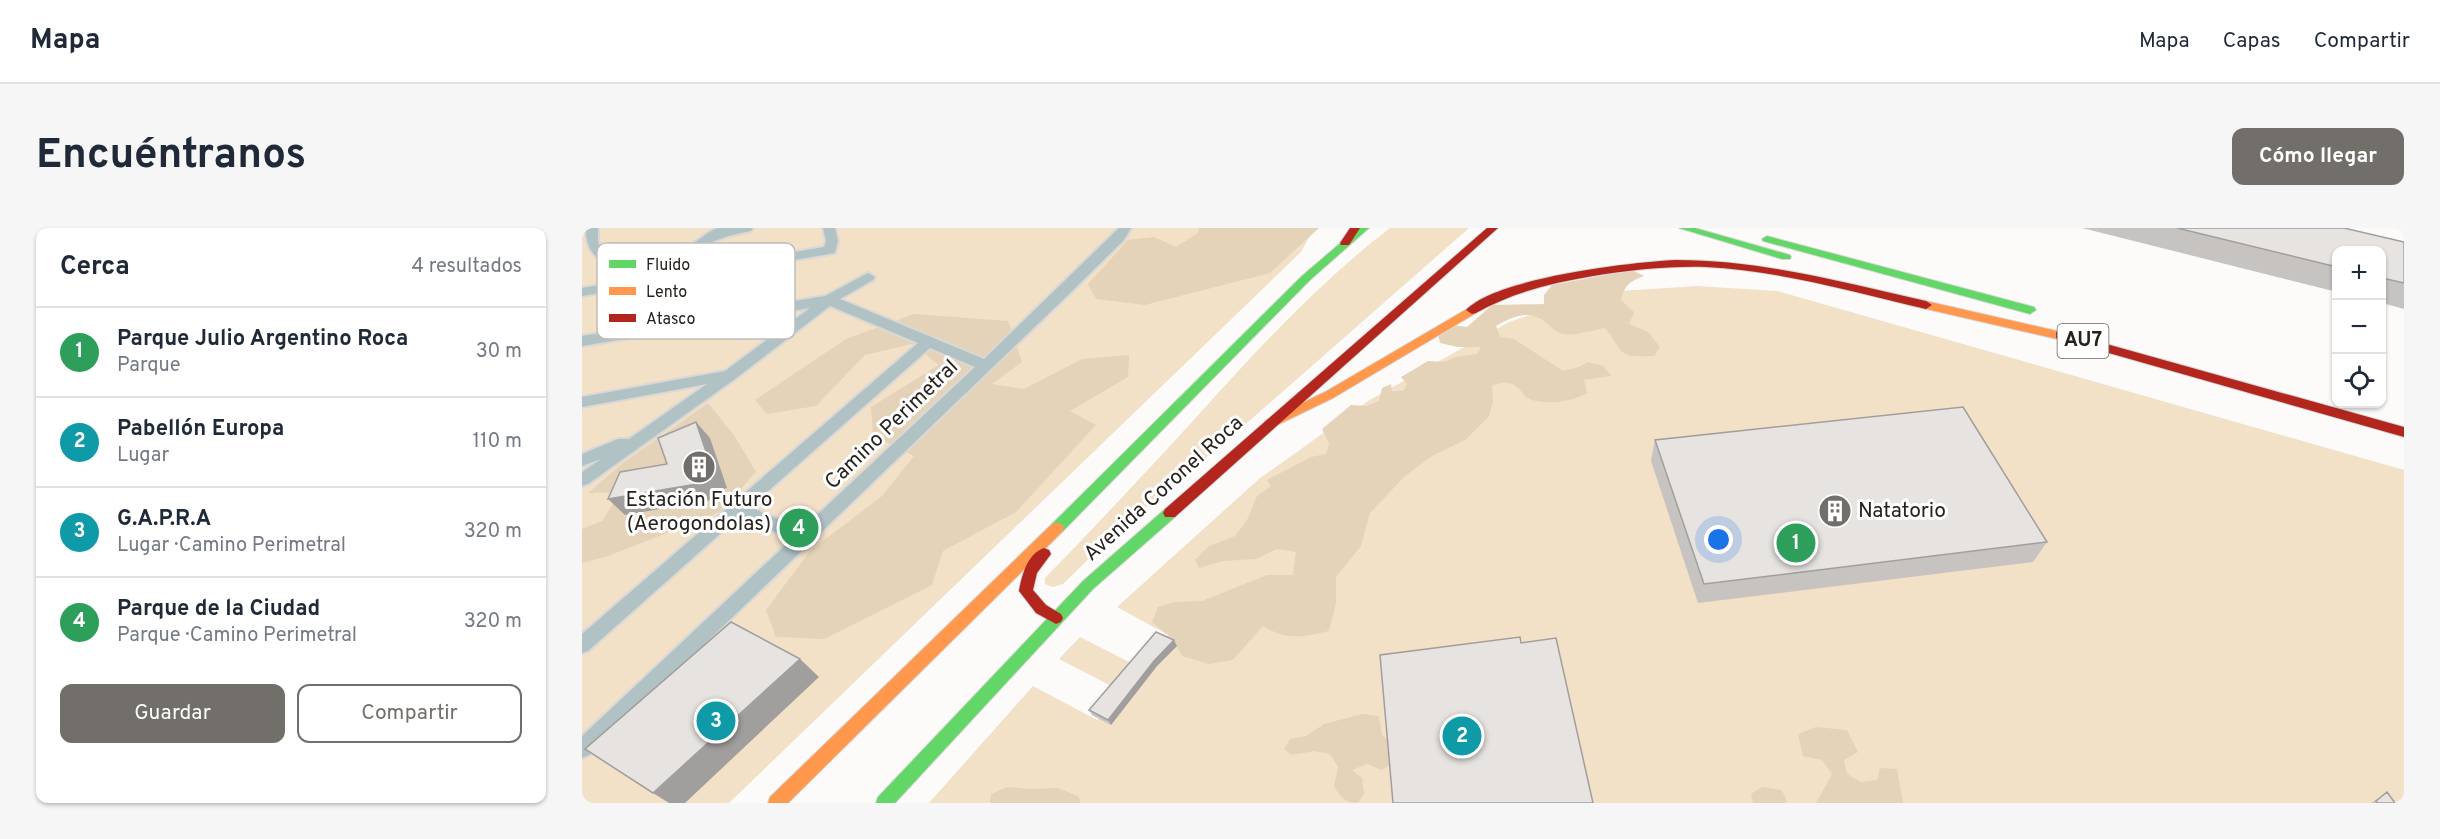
<!DOCTYPE html>
<html lang="es">
<meta charset="utf-8">
<style>
body{margin:0;font-family:Overpass,sans-serif;background:#f6f6f7;color:#1f2937}
.controls{position:absolute;right:18px;top:18px;display:grid;overflow:hidden;border-radius:12px;box-shadow:0 2px 4px #0004}
.controls button{width:54px;height:54px;display:grid;place-items:center;padding:0;border:0;border-bottom:2px solid #e0e1e3;background:#fff;color:#1f2937;font:30px sans-serif}
.you{position:absolute;left:1137px;top:312px;width:21px;height:21px;margin:-15px;border:4px solid #fff;border-radius:50%;background:#1a73e8;box-shadow:0 0 0 9px #1a73e833}
.badge{display:grid;place-items:center;width:39px;height:39px;border-radius:50%;background:#726e6a;color:#fff;font-size:20px;font-weight:700}
.pin{position:absolute;translate:-50% -50%;border:3px solid #fff;box-shadow:0 2px 6px #0006}
.list{margin:0;padding:0;list-style:none}
h2{display:flex;justify-content:space-between;align-items:center;height:78px;margin:0;padding:0 24px;font-size:26px}
h2 small{font-size:20px;font-weight:400;color:#747a83}
.list li{display:grid;grid-template-columns:39px 1fr auto;gap:18px;align-items:center;box-sizing:border-box;height:90px;padding:0 24px;border-top:2px solid #e0e1e3}
.list b{display:block;font-size:22px;white-space:nowrap}
.list p{margin:0;font-size:20px;white-space:nowrap;color:#747a83}
.list em{font-size:20px;font-style:normal;color:#747a83}
.actions{display:flex;gap:12px;padding:18px 24px}
.actions a{flex:1;padding:14px 0;border:2px solid #726e6a;border-radius:12px;text-align:center;font-size:21px;color:#726e6a}
.actions .main{background:#726e6a;color:#fff}
.icon{flex:none;width:33px;height:33px;fill:none;stroke:currentColor;stroke-width:2;stroke-linecap:round;stroke-linejoin:round}
.map{position:relative;flex:none;width:1822px;height:575px;overflow:hidden;border-radius:12px}
header{display:flex;align-items:center;gap:36px;box-sizing:border-box;height:84px;padding:0 30px;background:#fff;border-bottom:2px solid #e0e1e3}
header strong{font-size:28px}
nav{display:flex;gap:33px;margin-inline-start:auto;font-size:21px}
.intro{display:flex;align-items:center;justify-content:space-between;box-sizing:border-box;height:144px;padding:0 36px}
h1{margin:0;font-size:42px}
.button{padding:15px 27px;border-radius:12px;background:#726e6a;color:#fff;font-size:21px;font-weight:700}
main{display:flex;gap:36px;padding:0 36px}
aside{flex:1;background:#fff;border-radius:12px;box-shadow:0 2px 4px #0004}
.map>svg:first-child{display:block}
.green{fill:#f2e0c7}
.forest{fill:#e5d3b9}
.lines{fill:none;stroke-linecap:round;stroke-linejoin:round}
.street-casing{stroke:#d9d8d7;stroke-width:4}
.fast-casing{stroke:#d9d8d7;stroke-width:2}
.slow-casing{stroke:#d9d8d7;stroke-width:2}
.jam-casing{stroke:#d9d8d7;stroke-width:2}
.street{fill:#b1c2c4;fill-rule:evenodd}
.fast{fill:#63d668;fill-rule:evenodd}
.slow{fill:#ff974d;fill-rule:evenodd}
.jam{fill:#b3261e;fill-rule:evenodd}
.wall{fill:#c6c3c1}
.shaded-wall{fill:#a19f9d}
.building{fill:#e6e3e0;stroke:#a19f9d;stroke-width:1.5}
.labels{text-anchor:middle;dominant-baseline:central;stroke-width:6;stroke-linejoin:round;paint-order:stroke}
.shield{fill:#fff;stroke:#686461;stroke-width:1.5}
.shield-label{font-size:20px;font-weight:bold;fill:#27221d}
.street-label{font-size:21px;fill:#27221d;stroke:#fff}
.poi-label{font-size:21px;fill:#27221d;stroke:#fff}
.key{fill:#fff;stroke:#bebdbb;stroke-width:1.5}
.key-label{font-size:16px;fill:#27221d}
</style>
<header>
<strong>Mapa</strong>
<nav><a>Mapa</a><a>Capas</a><a>Compartir</a></nav>
</header>
<div class="intro"><h1>Encuéntranos</h1><a class="button">Cómo llegar</a></div>
<main>
<aside>
<h2>Cerca<small>4 resultados</small></h2>
<ul class="list">
<li><span class="badge" style="background:#2e9e5b">1</span><div><b>Parque Julio Argentino Roca</b><p>Parque</p></div><em>30 m</em></li>
<li><span class="badge" style="background:#0f9aa8">2</span><div><b>Pabellón Europa</b><p>Lugar</p></div><em>110 m</em></li>
<li><span class="badge" style="background:#0f9aa8">3</span><div><b>G.A.P.R.A</b><p>Lugar · Camino Perimetral</p></div><em>320 m</em></li>
<li><span class="badge" style="background:#2e9e5b">4</span><div><b>Parque de la Ciudad</b><p>Parque · Camino Perimetral</p></div><em>320 m</em></li>
</ul>
<div class="actions"><a class="main">Guardar</a><a>Compartir</a></div>
</aside>
<div class="map">
<svg width="1822" height="575" viewBox="0 0 1822 575">
<rect width="100%" height="100%" fill="#fcfbf9"/>
<path class="green" d="M0,0H732L719,24L147,575H0Z
M808,0H887L658,201L531,307L481,356L471,359L463,356V350C513,299 562,246 610,194C672,125 734,57 808,0Z
M1115,58L1195,63L1822,242V575H347L451,458L515,492L539,463L477,431L498,409L559,440L586,407L535,379L677,251L786,173L927,94L979,77L1038,63Z"/>
<path class="forest" d="M617,0H737L688,45L563,77L514,71L506,56L546,12L572,9L594,19L616,5Z
M1050,42L1062,48C1049,53 1042,57 1039,72L1052,84L1047,96L1066,104L1078,119L1072,128C1034,129 1044,127 1023,100C1011,102 994,108 981,106C972,104 969,98 962,93C947,81 929,89 914,98L918,109L932,111L981,143L997,139L1006,134L1022,138L1029,148L1002,152L1005,165C990,174 962,178 945,170C944,169 940,164 939,163C930,152 922,154 910,157L911,173L907,188L883,212L850,228L823,248L788,285L779,318L754,349V375L747,403C721,409 705,413 681,398L651,432L627,436L600,428L590,410L570,394L576,379L592,374L620,373L685,347H711L714,324L695,321L674,331L641,333L617,340L613,332L627,318L653,308L665,292L675,268L689,258L685,252L729,229L744,226L747,216L740,201L769,177L785,178L797,173L800,160L809,156L810,163H821L825,156L819,149L846,133L862,134L873,129L895,126L899,119H875L858,115L856,106L870,97L885,99L910,77L962,76V67L970,57Z
M332,86L426,93L440,134L410,156L442,161L500,131L547,127L546,149L488,183L514,197L434,284L361,323L350,357L242,411L194,409L184,382L228,323L300,268L332,228L291,208L289,179L357,137L330,116L283,127L234,178L185,186L173,172L264,111Z
M126,175L152,207L174,244L138,284L26,328L0,335V301L20,293L39,264L6,265L41,235Z
M780,486L797,488L800,507L816,520L815,532L800,542L785,536L770,542L780,550L782,566L776,575C763,575 759,569 752,559L756,539L748,526L732,523L710,527L702,521L708,511L724,508L742,496Z
M1234,499L1265,502L1276,524L1262,532L1265,546L1279,554L1295,552L1298,540L1315,541L1321,575H1234L1250,546L1240,532L1221,528L1216,506Z
M425,559L446,561L476,560L496,568L499,575H408L409,566Z
M1180,559L1200,562L1205,575H1171L1169,566Z"/>
<g class="lines">
<g class="street-casing">
<path id="street" d="M4,0H16C16,8 15,16 20,22C37,42 89,27 108,17C117,13 127,2 136,0C147,0 159,0 171,0L169,3C159,5 148,7 138,11C127,14 117,23 106,28C71,42 3,54 4,0Z
M241,0H253L256,13L253,25L0,68V60L242,19L244,13Z
M537,0H549L542,12L486,67L7,527L0,530V508L210,311L157,289L6,423L0,425V406L336,115L248,78L153,151L6,256L0,258V244L19,231L0,238V226L36,211H47L125,156L0,179V169L143,143L228,80L0,118V108L243,68L286,45L293,49L291,52L258,71L402,131ZM348,120L393,139L220,301L168,279Z"/>
</g>
<g class="fast-casing">
<path id="fast" d="M776,0H787L728,52L480,304H470L468,300L470,296L720,48Z
M1097,0H1113L1208,27L1209,29L1208,31H1200Z
M1185,8L1452,79L1454,82L1448,86L1181,13L1180,11Z
M588,280L593,281L595,285L593,289L511,361L313,575H294L296,569L501,353L583,281Z"/>
</g>
<g class="slow-casing">
<path id="slow" d="M1344,73L1497,108L1503,112L1497,116L1340,80L1338,77Z
M890,78L896,82L894,85L751,170L691,199L687,200L681,196L683,193L743,164Z
M475,295L480,296L482,300L480,304L206,575H186L188,569L470,296Z"/>
</g>
<g class="jam-casing">
<path id="jam" d="M768,0H778L767,17H759L758,15Z
M905,0H916L593,289H583L581,285L583,281Z
M1094,32C1179,32 1261,54 1344,73L1350,77L1344,81C1272,64 1199,43 1124,39C1086,38 1048,42 1011,48C970,55 931,64 894,85L890,86L884,82C914,50 1049,34 1094,32Z
M1478,103L1822,199V209L1474,110V104Z
M462,320L467,322L469,326L455,345L451,362L464,377L479,386L481,390L479,394L474,396L454,385L437,363C440,347 445,326 462,320Z"/>
</g>
<use href="#street" class="street"/>
<use href="#fast" class="fast"/>
<use href="#slow" class="slow"/>
<use href="#jam" class="jam"/>
</g>
<path class="wall" d="M1500,0H1762L1822,14V81L1800,75V22H1755V64Z
M1073,212L1465,314L1451,334L1116,375L1069,233Z
M595,418L575,438L529,497L510,487L507,482Z
M1805,564L1813,575H1789L1798,569Z"/>
<path class="shaded-wall" d="M114,194L128,210L145,260L134,263L130,272L43,287L26,271L119,247Z
M592,412L595,418L575,438L529,497L526,492L572,433Z
M218,431L237,449L103,575H87L71,565Z"/>
<path class="building" d="M1595,0H1762L1822,14V55L1800,50V22H1755V39Z
M1381,179L1465,314L1122,356L1073,212Z
M114,194L131,244L119,247L115,256L26,271L38,244L85,236L76,210Z
M149,394L218,431L71,565L3,521Z
M574,404L592,412L572,433L526,492L507,482Z
M938,409L939,415L974,410L1011,575H811L798,427Z
M1805,564L1813,575H1796L1794,573Z"/>
<defs>
<g id="building-disc" transform="scale(1.725)"><circle r="9.5" fill="#726e6a" stroke="#fff"/><path d="M-4-6H4V6H1V3H-1V6H-4ZM-2.5-4.3h1.7v1.8h-1.7ZM.8-4.3h1.7v1.8H.8ZM-2.5-1h1.7V.8h-1.7ZM.8-1h1.7V.8H.8Z" fill="#fff"/></g>
</defs>
<g fill-rule="evenodd">
<use href="#building-disc" x="117" y="239"/>
<use href="#building-disc" x="1253" y="283"/>
</g>
<g class="labels">
<rect class="shield" x="1475.5" y="96" width="51" height="34" rx="4.5"/>
<g class="shield-label">
<text x="1501" y="113">AU7</text>
</g>
<g class="street-label">
<text transform="translate(310 197) rotate(-44)">Camino Perimetral</text>
<text transform="translate(582 261) rotate(-42)">Avenida Coronel Roca</text>
</g>
<g class="poi-label">
<text x="117" y="272">Estación Futuro<tspan x="117" dy="24">(Aerogondolas)</tspan></text>
<text x="1276" y="283" text-anchor="start">Natatorio</text>
</g>
</g>
<rect x="15" y="15" width="198" height="96" rx="9" class="key"/>
<rect x="27" y="32" width="27" height="8" fill="#63d668"/>
<rect x="27" y="59" width="27" height="8" fill="#ff974d"/>
<rect x="27" y="86" width="27" height="8" fill="#b3261e"/>
<g class="key-label">
<text x="64" y="42">Fluido</text>
<text x="64" y="69">Lento</text>
<text x="64" y="96">Atasco</text>
</g>
</svg>
<div class="controls">
<button>+</button>
<button>−</button>
<button><svg class="icon" aria-label="locate" viewBox="0 0 24 24"><circle cx="12" cy="12" r="6"/><path d="M12 2v4M12 18v4M2 12h4M18 12h4"/></svg></button>
</div>
<div class="you"></div>
<div class="pin badge" style="left:1214px;top:315px;background:#2e9e5b">1</div>
<div class="pin badge" style="left:880px;top:508px;background:#0f9aa8">2</div>
<div class="pin badge" style="left:134px;top:493px;background:#0f9aa8">3</div>
<div class="pin badge" style="left:217px;top:300px;background:#2e9e5b">4</div>
</div>
</main>
